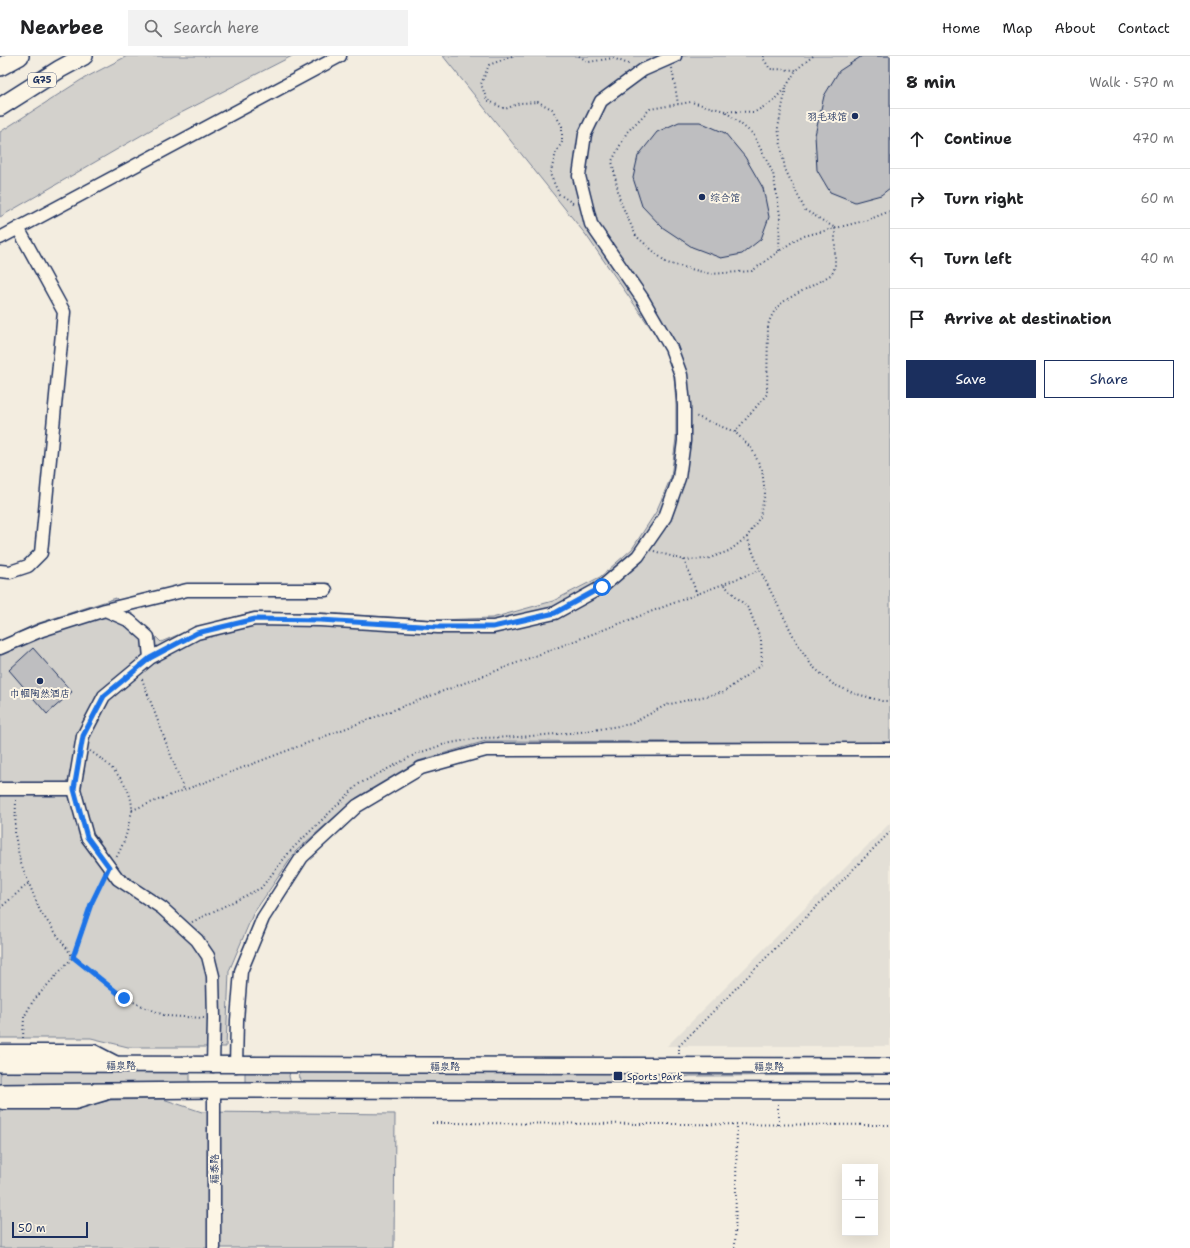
<!DOCTYPE html>
<meta charset="utf-8">
<style>
body{margin:0;font-family:"Shantell Sans","LXGW WenKai TC",sans-serif;background:#f2f2f2;color:#202124}
.controls{position:absolute;right:12px;bottom:12px;display:grid;overflow:hidden;border-radius:0px;box-shadow:0 4px 16px #0002}
.controls button{width:36px;height:36px;display:grid;place-items:center;padding:0;border:0;border-bottom:1px solid #e0e0e0;background:#fff;color:#202124;font:20px sans-serif}
.scale{position:absolute;left:12px;bottom:10px;width:76px;box-sizing:border-box;padding-left:4px;border:2px solid #1b2f5e;border-top:0;font-size:11px;line-height:14px;white-space:nowrap;color:#1b2f5e;-webkit-text-stroke:3px #fcf5e5;paint-order:stroke}
.stop{position:absolute;width:12px;height:12px;margin:-9px;border:3px solid #1a73e8;border-radius:50%;background:#fff}
.stop.end{background:#1a73e8;border-color:#fff;box-shadow:0 1px 4px #0008}
.list{margin:0;padding:0;list-style:none}
h2{display:flex;justify-content:space-between;align-items:center;height:52px;margin:0;padding:0 16px;font-size:17px}
h2 small{font-size:13px;font-weight:400;color:#757577}
.list li{display:grid;grid-template-columns:26px 1fr auto;gap:12px;align-items:center;box-sizing:border-box;height:60px;padding:0 16px;border-top:1px solid #e0e0e0}
.list b{display:block;font-size:15px;white-space:nowrap}
.list em{font-size:13px;font-style:normal;color:#757577}
.actions{display:flex;gap:8px;padding:12px 16px}
.actions a{flex:1;padding:9px 0;border:1px solid #1b2f5e;border-radius:0px;text-align:center;font-size:14px;color:#1b2f5e}
.actions .main{background:#1b2f5e;color:#fff}
.icon{flex:none;width:22px;height:22px;fill:none;stroke:currentColor;stroke-width:2;stroke-linecap:round;stroke-linejoin:round}
.map{position:relative;flex:none;width:890px;height:1192px;overflow:hidden}
header{display:flex;align-items:center;gap:24px;box-sizing:border-box;height:56px;padding:0 20px;background:#fff;border-bottom:1px solid #e0e0e0}
header strong{font-size:19px}
nav{display:flex;gap:22px;margin-inline-start:auto;font-size:14px}
.search{width:280px;height:36px;background:#f2f2f2;display:flex;align-items:center;gap:10px;box-sizing:border-box;padding:0 14px;border-radius:0px;color:#757577;font-size:15px}
main{display:flex}
aside{flex:1;background:#fff}
.map>svg:first-child{display:block}
.built{fill:#e3dfd6}
.green{fill:#d3d1cc;stroke:#778095}
.building{fill:#bebec0;stroke:#1b2f5e}
.lines{fill:none;stroke-linecap:round;stroke-linejoin:round}
.minor-casing{stroke:#1b2f5e;stroke-width:15}
.major-casing{stroke:#1b2f5e;stroke-width:18}
.highway-casing{stroke:#1b2f5e;stroke-width:20}
.path{stroke:#1b2f5e;stroke-width:2;stroke-dasharray:1 3;stroke-linecap:butt}
.minor{stroke:#fcf5e5;stroke-width:12}
.major{stroke:#fcf5e5;stroke-width:15}
.highway{stroke:#fcf5e5;stroke-width:17}
.route{stroke:#1a73e8;stroke-width:5}
.poi-dot{fill:#1b2f5e;stroke:#fcf5e5;stroke-width:1.5}
.labels{text-anchor:middle;dominant-baseline:central;stroke-width:4;stroke-linejoin:round;paint-order:stroke}
.shield{fill:#fcf5e5;stroke:#5e6a86;stroke-width:1}
.shield-label{font-size:9px;font-weight:bold;fill:#1b2f5e}
.poi-label{font-size:10px;fill:#1b2f5e;stroke:#fcf5e5;text-anchor:start}
.street-label{font-size:10px;fill:#1b2f5e;stroke:#fcf5e5}
</style>
<header>
<strong>Nearbee</strong>
<div class="search"><svg class="icon" aria-label="search" viewBox="0 0 24 24"><circle cx="10" cy="10" r="6"/><path d="M15 15l6 6"/></svg>Search here</div>
<nav><a>Home</a><a>Map</a><a>About</a><a>Contact</a></nav>
</header>
<main>
<div class="map">
<svg width="890" height="1192" viewBox="0 0 890 1192">
<rect width="100%" height="100%" fill="#f3ede0"/>
<filter id="ink" filterUnits="userSpaceOnUse"><feTurbulence type="fractalNoise" baseFrequency=".025" numOctaves="2"/><feDisplacementMap in="SourceGraphic" scale="8" xChannelSelector="R" yChannelSelector="G"/><feConvolveMatrix kernelMatrix="1 2 1 2 8 2 1 2 1" color-interpolation-filters="sRGB"/></filter>
<g filter="url(#ink)">
<path class="built" d="M890,767V990H667Z"/>
<path class="green" d="M127,0H292L173,61L0,161V76L81,24Z
M443,0H890V687L486,685L418,705L356,742L296,795L253,858L229,915L226,991H128L91,982H0V585L36,568L116,542L161,586L194,572L253,556L324,557L439,564L492,562L553,545L600,521L632,493L656,456L671,421L676,382V349L674,319L666,294L586,179Z
M190,1012V1028L0,1029V1013Z
M245,1013H291L289,1020L291,1028L245,1027Z
M303,1013H874V1019L690,1020L642,1028H303L299,1020Z
M163,1043L202,1056L395,1058L394,1192H0V1051L78,1052L111,1044Z"/>
<path class="building" d="M862,0H890V132L881,139L855,146L830,136L817,114L815,79L824,40L839,15Z
M679,66H700L725,77L745,101L763,132L769,161L761,183L742,198L721,202L692,191L662,171L642,150L633,122L638,100L657,76Z
M33,592L72,636L47,658L9,614Z"/>
<g class="lines">
<g class="minor-casing">
<path id="minor" d="M0,182L340,0
M0,515L10,516L28,510L41,497L64,256L18,172
M105,554L130,565L148,581L150,602
M0,592L42,574L105,554L187,534H326
M0,733H74
M0,995H94L119,1008
M213,1010L214,962L213,920L208,900L197,884L162,852L118,823L87,781L74,733L83,680L104,640L150,602L197,577L255,563L320,564L438,571H493L555,557L602,531L638,500L665,461L679,422L684,385V349L681,319L671,292L642,242L591,168L579,120L585,78L601,45L643,14L675,0
M236,1010L237,964L241,915L263,862L302,801L357,750L421,712L486,694L890,693
M0,1046L3,1047H75L105,1038
M214,1192V1034"/>
</g>
<g class="major-casing">
<path id="major" d="M0,1008L890,1010
M0,1036L214,1034L890,1035"/>
</g>
<g class="highway-casing">
<path id="highway" d="M0,11L20,0
M0,51L60,13L84,0"/>
</g>
<path class="path" d="M512,0L489,9L481,28L487,44L505,53L520,47L538,46L552,53L562,70V86L556,97L550,118L559,138L574,148
M579,0L589,6L613,2L631,9
M764,0L763,2L770,13L796,14
M813,0L796,14L786,31L772,46L755,56L725,55L691,46L650,53L627,76L612,105L620,145L636,180L667,207L711,218L752,215L779,195L800,181L868,164L890,155
M672,12L678,48
M786,32L778,72L785,113L805,154L835,172
M726,56L753,78L773,117L780,159L779,195
M735,376L767,338L768,269C775,248 784,245 802,235C812,230 822,224 832,218L835,211V172
M747,481L760,514L797,587L812,610L833,628L853,637L882,645H890
M654,495L684,504L707,503L729,495L747,481L760,461L765,437L762,414L752,393L735,376L695,360
M684,504L697,538
M142,623L184,734
M90,695C110,708 133,729 132,755C131,759 130,763 129,767C127,779 122,791 116,802
M16,744L15,779L20,805L40,855L73,901L124,942L166,960L204,962
M132,754L760,514
M0,852L29,827
M192,866L261,832L291,794L359,728L416,698L445,688L479,682L519,681L581,676L631,668L666,649L724,636L762,608L761,584L749,553L723,528
M23,982L24,961L33,945L73,901L91,849L104,821
M679,998V990L890,776
M432,1067L890,1069
M778,1069V1046
M735,1192L737,1068"/>
<use href="#minor" class="minor"/>
<use href="#major" class="major"/>
<use href="#highway" class="highway"/>
</g>
</g>
<g class="lines" filter="url(#ink)">
<path class="route" d="M124,942L73,901L91,848L109,811L87,781L74,733L83,680L104,640L150,602L197,577L255,563L320,564L438,571H493L555,557L602,531"/>
</g>
<g class="poi-dot">
<circle cx="855" cy="60" r="4"/>
<circle cx="702" cy="141" r="4"/>
<circle cx="40" cy="625" r="4"/>
<rect x="613" y="1015" width="10" height="10" rx="2"/>
</g>
<g class="labels">
<rect class="shield" x="28" y="17" width="28" height="14" rx="3"/>
<g class="shield-label">
<text x="42" y="24">G75</text>
</g>
<g class="poi-label">
<text x="847" y="60" text-anchor="end">羽毛球馆</text>
<text x="710" y="141">综合馆</text>
<text x="40" y="637" text-anchor="middle">巾帼陶然酒店</text>
<text x="627" y="1020">Sports Park</text>
</g>
<g class="street-label">
<text x="121" y="1009">福泉路</text>
<text x="445" y="1010">福泉路</text>
<text x="769" y="1010">福泉路</text>
<text transform="translate(214 1113) rotate(-90)">福泰路</text>
</g>
</g>
</svg>
<div class="controls">
<button>+</button>
<button>−</button>
</div>
<div class="scale">50 m</div>
<div class="stop" style="left:602px;top:531px"></div>
<div class="stop end" style="left:124px;top:942px"></div>
</div>
<aside>
<h2>8 min<small>Walk · 570 m</small></h2>
<ul class="list">
<li><svg class="icon" aria-label="ahead" viewBox="0 0 24 24"><path d="M12 20V5M6 11l6-6 6 6"/></svg><div><b>Continue</b></div><em>470 m</em></li>
<li><svg class="icon" aria-label="right" viewBox="0 0 24 24"><path d="M7 20v-9h11M14 6l5 5-5 5"/></svg><div><b>Turn right</b></div><em>60 m</em></li>
<li><svg class="icon" aria-label="left" viewBox="0 0 24 24"><path d="M17 20v-9H6M10 6l-5 5 5 5"/></svg><div><b>Turn left</b></div><em>40 m</em></li>
<li><svg class="icon" aria-label="arrive" viewBox="0 0 24 24"><path d="M6 21V4h12l-3 4 3 4H6"/></svg><div><b>Arrive at destination</b></div></li>
</ul>
<div class="actions"><a class="main">Save</a><a>Share</a></div>
</aside>
</main>
